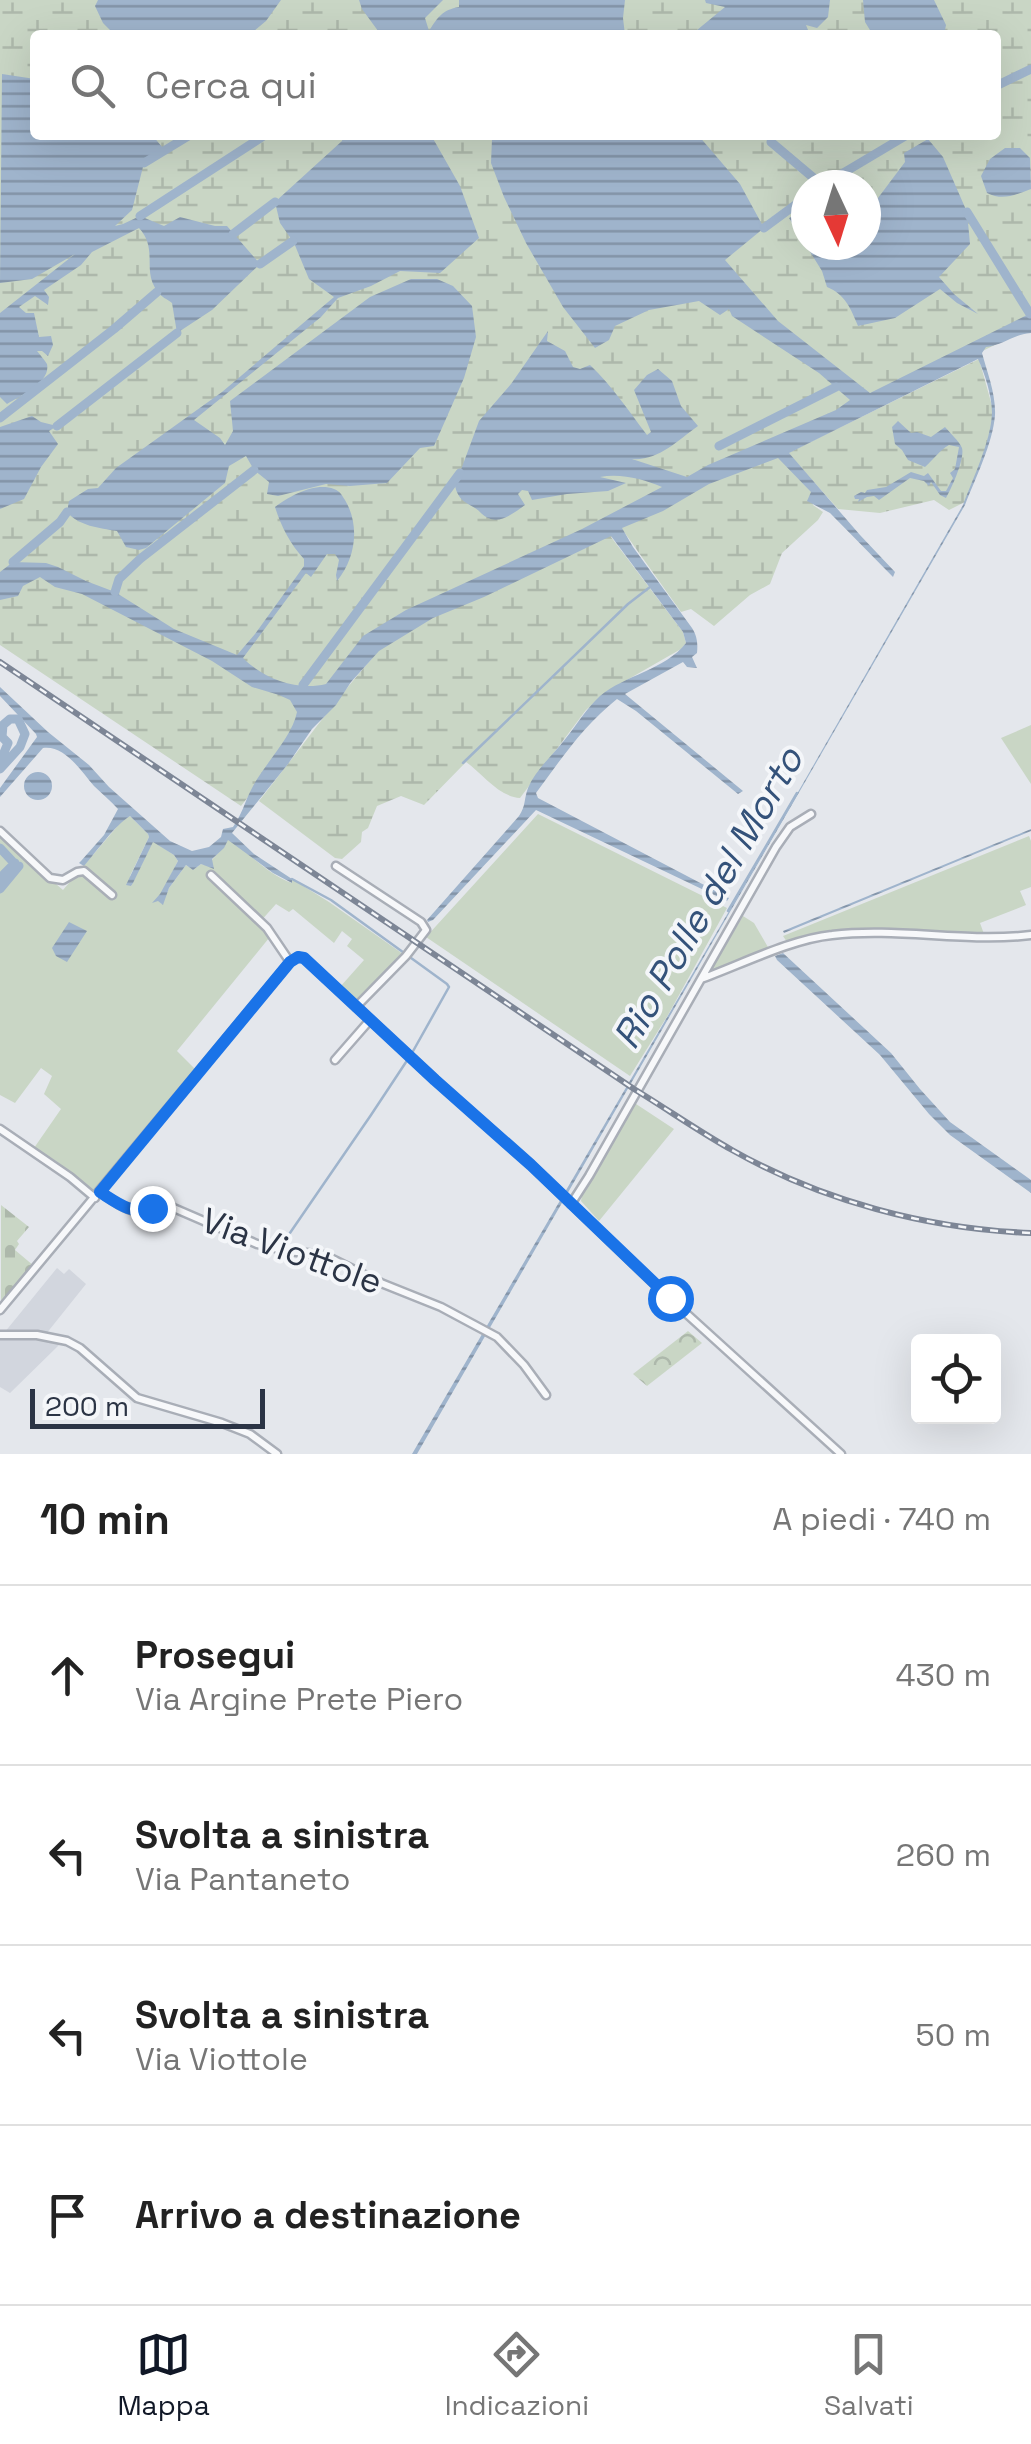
<!DOCTYPE html>
<html lang="it">
<meta charset="utf-8">
<style>
body{margin:0;font-family:"Space Grotesk",sans-serif;background:#f6f6f6;color:#222}
.controls{position:absolute;right:30px;bottom:30px;display:grid;overflow:hidden;border-radius:10px;box-shadow:0 10px 40px #0002}
.controls button{width:90px;height:90px;display:grid;place-items:center;padding:0;border:0;border-bottom:2px solid #e0e0e0;background:#fff;color:#222;font:50px sans-serif}
.compass{position:absolute;left:791px;top:170px;width:90px;height:90px;border-radius:50%;background:#fff;box-shadow:0 10px 40px #0002;rotate:176deg}
.scale{position:absolute;left:30px;bottom:25px;width:235px;box-sizing:border-box;padding-left:10px;border:5px solid #2b3445;border-top:0;font-size:28px;line-height:35px;white-space:nowrap;color:#2b3445;-webkit-text-stroke:8px #f4f6f9;paint-order:stroke}
.stop{position:absolute;width:30px;height:30px;margin:-22px;border:8px solid #1a73e8;border-radius:50%;background:#fff}
.stop.end{background:#1a73e8;border-color:#fff;box-shadow:0 2px 10px #0008}
.list{margin:0;padding:0;list-style:none}
h2{display:flex;justify-content:space-between;align-items:center;height:130px;margin:0;padding:0 40px;font-size:42px}
h2 small{font-size:32px;font-weight:400;color:#767676}
.list li{display:grid;grid-template-columns:65px 1fr auto;gap:30px;align-items:center;box-sizing:border-box;height:180px;padding:0 40px;border-top:2px solid #e0e0e0}
.list b{display:block;font-size:38px;white-space:nowrap}
.list p{margin:0;font-size:32px;white-space:nowrap;color:#767676}
.list em{font-size:32px;font-style:normal;color:#767676}
.icon{flex:none;width:55px;height:55px;fill:none;stroke:currentColor;stroke-width:2;stroke-linecap:round;stroke-linejoin:round}
.map{position:relative;flex:none;width:1031px;height:1454px;overflow:hidden}
.search{position:absolute;background:#fff;box-shadow:0 10px 40px #0002;left:30px;right:30px;top:30px;height:110px;display:flex;align-items:center;gap:25px;box-sizing:border-box;padding:0 35px;border-radius:10px;color:#767676;font-size:38px}
.sheet{height:850px;background:#fff}
nav{display:flex;justify-content:space-around;align-items:center;box-sizing:border-box;height:140px;border-top:2px solid #e0e0e0;background:#fff;font-size:28px;color:#767676}
nav a{display:grid;justify-items:center;gap:5px}
nav .on{color:#111827}
.map>svg:first-child{display:block}
.built{fill:#d2d6de}
.green{fill:#c9d6c5}
.forest{fill:url(#forest-crowns)}
.wetland{fill:url(#wetland-marsh);fill-rule:evenodd}
.cemetery{fill:url(#cemetery-stones)}
.water{fill:url(#water-rules)}
.lines{fill:none;stroke-linecap:round;stroke-linejoin:round}
.stream{stroke:#9fb4cc;stroke-width:2.5}
.canal{stroke:#9fb4cc;stroke-width:9}
.street-casing{stroke:#a9aeb7;stroke-width:11}
.street{stroke:#f7f8fa;stroke-width:6}
.rail-casing{stroke:#7d8696;stroke-width:6}
.rail{stroke:#f4f6f9;stroke-width:2.5;stroke-dasharray:8;stroke-linecap:butt}
.route{stroke:#1a73e8;stroke-width:12}
.labels{text-anchor:middle;dominant-baseline:central;stroke-width:8;stroke-linejoin:round;paint-order:stroke}
.street-label{font-size:35px;fill:#2b3445;stroke:#f4f6f9}
.water-label{font-size:38px;font-style:italic;fill:#34527a;stroke:#f4f6f9}
</style>
<div class="map">
<svg width="1031" height="1454" viewBox="0 0 1031 1454">
<defs>
<pattern id="forest-crowns" width="20" height="18" patternUnits="userSpaceOnUse" patternTransform="scale(2.5)"><rect width="20" height="18" fill="#c9d6c5"/><path d="M2 6a3 3 0 1 1 6 0M12 15a3 3 0 1 1 6 0" fill="none" stroke="#adb8ab"/></pattern>
<pattern id="wetland-marsh" width="20" height="14" patternUnits="userSpaceOnUse" patternTransform="scale(2.5)"><rect width="20" height="14" fill="#c9d6c5"/><path d="M1 5h8M5 5V1M11 12h8M15 12V8" fill="none" stroke="#adb8ab"/></pattern>
<pattern id="cemetery-stones" width="16" height="16" patternUnits="userSpaceOnUse" patternTransform="scale(2.5)"><rect width="16" height="16" fill="#c9d6c5"/><path d="M2 7V4a2 2 0 0 1 4 0v3zM10 15v-3a2 2 0 0 1 4 0v3z" fill="#adb8ab"/></pattern>
<pattern id="water-rules" width="6" height="5" patternUnits="userSpaceOnUse" patternTransform="scale(2.5)"><rect width="6" height="5" fill="#9fb4cc"/><path d="M0 2.5h6" fill="none" stroke="#8293a7"/></pattern>
</defs>
<rect width="100%" height="100%" fill="#e4e7ec"/>
<path class="built" d="M57,1268L64,1274L69,1269L86,1284L46,1334L59,1345L10,1393L0,1387V1338Z"/>
<path class="green" d="M1031,725V784L1001,738Z
M538,814L727,908L668,1015L630,1076L426,937Z
M130,816L148,834L149,837L130,876L131,886L153,841L174,855L178,861L158,900L162,904L169,888L186,865L193,870L201,864L207,865C211,862 225,845 228,839C250,853 267,874 292,883V879L329,902L403,954L357,1003L340,987L364,960L347,946L352,939L342,931L334,943L293,909L289,912L276,904L259,923L269,938L177,1051L198,1072L95,1193L56,1161L34,1148L61,1109L44,1094L52,1076L41,1068L15,1103L0,1095V836L63,890L121,822Z
M1029,836L1031,841V887L1020,891L1026,905L980,923L984,934C921,931 848,919 787,942L783,936Z
M743,916L754,923L769,949L709,973Z
M633,1102L674,1129L599,1221L581,1201L583,1190Z"/>
<path class="forest" d="M688,1331L702,1343L647,1386L633,1374Z"/>
<path class="wetland" d="M0,0H1031V327L746,468L778,457L812,492L813,505L823,512L818,520L782,553L770,584L750,595L714,626L691,609L681,612L622,529L611,537L683,632L686,643L681,649L606,692L586,710L520,798C499,797 483,774 466,762L424,805L401,796L377,806L368,828L362,832L361,842L342,859L335,858L259,801C297,753 333,703 374,656L350,666L241,806L0,645ZM35,35H996V135H35ZM806,185H866V245H806Z
M979,359L994,413L985,453L965,502L949,510L934,500L880,513L838,509L788,453Z"/>
<path class="cemetery" d="M1,1205L29,1227L17,1241L19,1244L15,1250L34,1266L1,1305Z"/>
<path class="water" d="M98,0H281L266,21L249,35H115L103,23L95,6Z
M359,0H443L425,18L429,31C438,17 442,10 459,7V0H625L623,18L625,35H381L362,9Z
M705,0H830L828,17L817,28L806,25L810,35H691L725,7L706,3Z
M863,0H934L946,25L944,35H873L865,22Z
M2,74L35,79V135H152L163,148L144,163L132,210L115,226L123,224L140,216L164,226L180,217L215,226H227L260,264L212,310L177,333L172,303C167,299 161,297 158,292C141,271 159,250 139,228L92,252L81,265L44,290L49,297L48,305L35,296L19,307L26,313H34L39,337L51,336L53,345L48,356L42,351H37C38,352 46,362 47,364C51,383 20,396 7,404L0,397V313L75,254L32,279L0,283Z
M343,135H431L460,186L479,238L440,273L400,271L371,286L338,298L321,317L194,420L220,438L225,445L233,431L230,401L370,297L411,279H437L453,286L472,306L476,337L464,378L434,446L420,448L387,483L350,486L326,484L278,496L267,494L269,482L254,470L246,456L229,466L225,483L146,548L139,550L126,547L117,531C99,528 79,526 67,512L69,501L88,489L98,488L116,468L222,392L334,297L309,279L294,243L280,223L275,202L342,141Z
M496,135H698L740,184L764,228L725,260L778,321L870,393L1031,313V333C1014,334 1004,345 986,347L982,353C987,372 996,394 995,415C993,443 975,479 965,505L417,1454H412L767,846L963,505C973,478 991,441 992,413C992,396 985,374 978,359L789,453L860,535L895,572L893,577L830,513L807,501L811,492L778,458L709,484L663,511L622,528L633,547L692,628C697,636 698,643 697,653L692,657L697,668L687,667L683,662L625,694L743,791L738,794L636,711L617,699C584,725 561,759 536,793L538,798L729,898L727,901L536,810L433,920L428,922L427,920L519,816C526,806 524,798 528,788C536,769 554,754 566,738C578,723 586,709 600,696C625,675 665,670 686,643L683,632L611,536L484,597L433,618L379,651L351,682L336,705L312,729L288,764L232,833L254,854L292,879V883L273,873L228,840L224,848L212,859L214,869L201,864L193,870L186,865L169,888L163,905L158,901L152,903L160,894L178,861L174,855L153,842L133,883L131,886L126,885L149,837L148,834L130,816C115,825 96,852 84,866L79,863L81,861L104,835L118,809C111,801 102,794 94,786C81,771 65,745 43,748L0,797V788L37,737L36,734L0,696V687L48,732L89,765L109,787L170,841L192,851L209,847L221,837L223,829L233,827C242,814 244,804 251,790C263,765 292,738 297,712L290,700L279,695L252,687L212,661L82,594L55,587L40,577L23,586L18,596L0,600V572L13,562L46,563L58,567L86,581L115,592L174,629L237,655L255,634L304,566V559C290,544 281,526 275,507C290,496 315,482 334,489C341,492 341,494 345,500C360,525 356,558 337,581L336,575L339,560L335,554H327L311,577L306,573L243,658C264,679 297,691 326,684L363,636L406,610L582,529L662,487C644,479 620,473 600,477L626,483L608,491L567,494L532,500L528,491L522,490L518,494L525,505C515,512 501,524 488,518C483,516 480,511 475,508C464,502 458,499 455,486L479,421L511,384L548,331L547,341L565,351L573,367L580,369L590,365C614,388 627,409 647,435L651,432L634,390L647,375L658,369L672,381L681,406L698,426C677,441 658,461 632,459L687,477L708,465L836,410L850,400L819,373L732,316L729,309L720,315L699,301L649,310L615,326L609,340L595,348L563,307L526,243L504,197L491,163L492,139Z
M928,139L943,157L967,212L970,244L939,277L954,294L978,314L957,303L940,289L895,318L858,326C851,309 845,294 827,287L822,271L789,218L806,209V245H866V204L878,198L905,162L904,153Z
M1005,148H1020L1030,158L1031,189C1015,195 1003,201 987,193L981,176L990,159Z
M32,416L41,422L57,426L49,431L58,444L41,467L24,499L0,509V427Z
M898,421L911,433L917,432L931,437L945,427C950,433 959,441 962,448C965,458 952,488 946,498L940,495L931,482L929,486L924,481L910,478L879,500L874,496L867,497L858,502L859,499H855L854,496L861,492L865,493L867,490L886,487L911,472L924,476L928,473L941,491H946L953,478L950,473L955,469L959,447L949,445C940,450 933,460 925,467L908,460L902,450L895,444L892,427Z
M24 786a14 14 0 1 1 28 0a14 14 0 1 1-28 0Z
M1031,829V831L784,933L783,931Z
M69,922L87,931L67,962L56,956L52,948Z
M783,953L891,1053L920,1089L950,1122L1031,1180V1193L950,1135L929,1114L880,1055L777,960L775,956Z"/>
<g class="lines">
<path class="stream" d="M463,763L628,604L650,587
M728,911L797,793
M281,1246L371,1115L412,1053L449,987L447,984L331,900L292,879"/>
<path class="canal" d="M996,86L1031,69
M771,142L822,185
M144,163L190,135
M823,185L907,135
M967,212L1030,314
M140,216L265,135
M764,228L806,197
M233,234L275,202
M260,264L293,241
M0,418L114,329L157,292
M57,426L177,333
M719,446L836,387
M13,562L60,522L67,512
M115,592L119,579L140,559L254,470
M303,685L460,473
M0,762L8,743L2,737L3,725L10,719H18L25,734L20,747L0,769
M0,848L14,863
M0,878L15,863
M0,889L19,866"/>
<g class="street-casing">
<path id="street" d="M0,831L50,878L63,880L77,872L84,871L112,895
M336,866L421,922L426,930L406,956L356,1007
M211,875L267,928L290,962L298,957L304,958L435,1080L531,1165L667,1296L841,1454
M701,979C740,965 791,939 832,935C898,927 965,943 1031,935
M335,1060L370,1020
M0,1129L70,1177L95,1198
M100,1192C111,1199 128,1213 142,1212C152,1211 158,1206 169,1206L257,1244L288,1251L324,1255L381,1283L441,1307L497,1337L524,1365L546,1395
M571,1204L589,1176L776,847L790,827L811,814
M0,1310L290,962
M0,1335H37L67,1341L80,1348L137,1398L222,1423L250,1434L277,1454"/>
</g>
<use href="#street" class="street"/>
<g class="rail-casing">
<path id="rail" d="M0,662L634,1089C667,1109 698,1131 732,1150C822,1201 927,1229 1031,1233"/>
</g>
<use href="#rail" class="rail"/>
</g>
<g class="lines">
<path class="route" d="M152,1208C133,1216 116,1202 100,1192L290,962L298,957L304,958L435,1080L531,1165L670,1298"/>
</g>
<g class="labels">
<g class="street-label">
<text transform="translate(292 1251) rotate(20)">Via Viottole</text>
</g>
<g class="water-label">
<text transform="translate(708 898) rotate(-60)">Rio Polle del Morto</text>
</g>
</g>
</svg>
<div class="controls">
<button><svg class="icon" aria-label="locate" viewBox="0 0 24 24"><circle cx="12" cy="12" r="6"/><path d="M12 2v4M12 18v4M2 12h4M18 12h4"/></svg></button>
</div>
<svg class="compass" viewBox="-18 -18 36 36"><path d="M0-13l5 13h-10z" fill="#e53935"/><path d="M0 13l5-13h-10z" fill="#767676"/></svg>
<div class="scale">200 m</div>
<div class="stop" style="left:670px;top:1298px"></div>
<div class="stop end" style="left:152px;top:1208px"></div>
<div class="search"><svg class="icon" aria-label="search" viewBox="0 0 24 24"><circle cx="10" cy="10" r="6"/><path d="M15 15l6 6"/></svg>Cerca qui</div>
</div>
<section class="sheet">
<h2>10 min<small>A piedi · 740 m</small></h2>
<ul class="list">
<li><svg class="icon" aria-label="ahead" viewBox="0 0 24 24"><path d="M12 20V5M6 11l6-6 6 6"/></svg><div><b>Prosegui</b><p>Via Argine Prete Piero</p></div><em>430 m</em></li>
<li><svg class="icon" aria-label="left" viewBox="0 0 24 24"><path d="M17 20v-9H6M10 6l-5 5 5 5"/></svg><div><b>Svolta a sinistra</b><p>Via Pantaneto</p></div><em>260 m</em></li>
<li><svg class="icon" aria-label="left" viewBox="0 0 24 24"><path d="M17 20v-9H6M10 6l-5 5 5 5"/></svg><div><b>Svolta a sinistra</b><p>Via Viottole</p></div><em>50 m</em></li>
<li><svg class="icon" aria-label="arrive" viewBox="0 0 24 24"><path d="M6 21V4h12l-3 4 3 4H6"/></svg><div><b>Arrivo a destinazione</b></div></li>
</ul>
</section>
<nav>
<a class="on"><svg class="icon" aria-label="map" viewBox="0 0 24 24"><path d="M3 6l6-2 6 2 6-2v14l-6 2-6-2-6 2zM9 4v14M15 6v14"/></svg>Mappa</a>
<a><svg class="icon" aria-label="directions" viewBox="0 0 24 24"><path d="M12 3l9 9-9 9-9-9zM9 14v-3h6M13 9l2 2-2 2"/></svg>Indicazioni</a>
<a><svg class="icon" aria-label="saved" viewBox="0 0 24 24"><path d="M7 4h10v16l-5-4-5 4z"/></svg>Salvati</a>
</nav>
